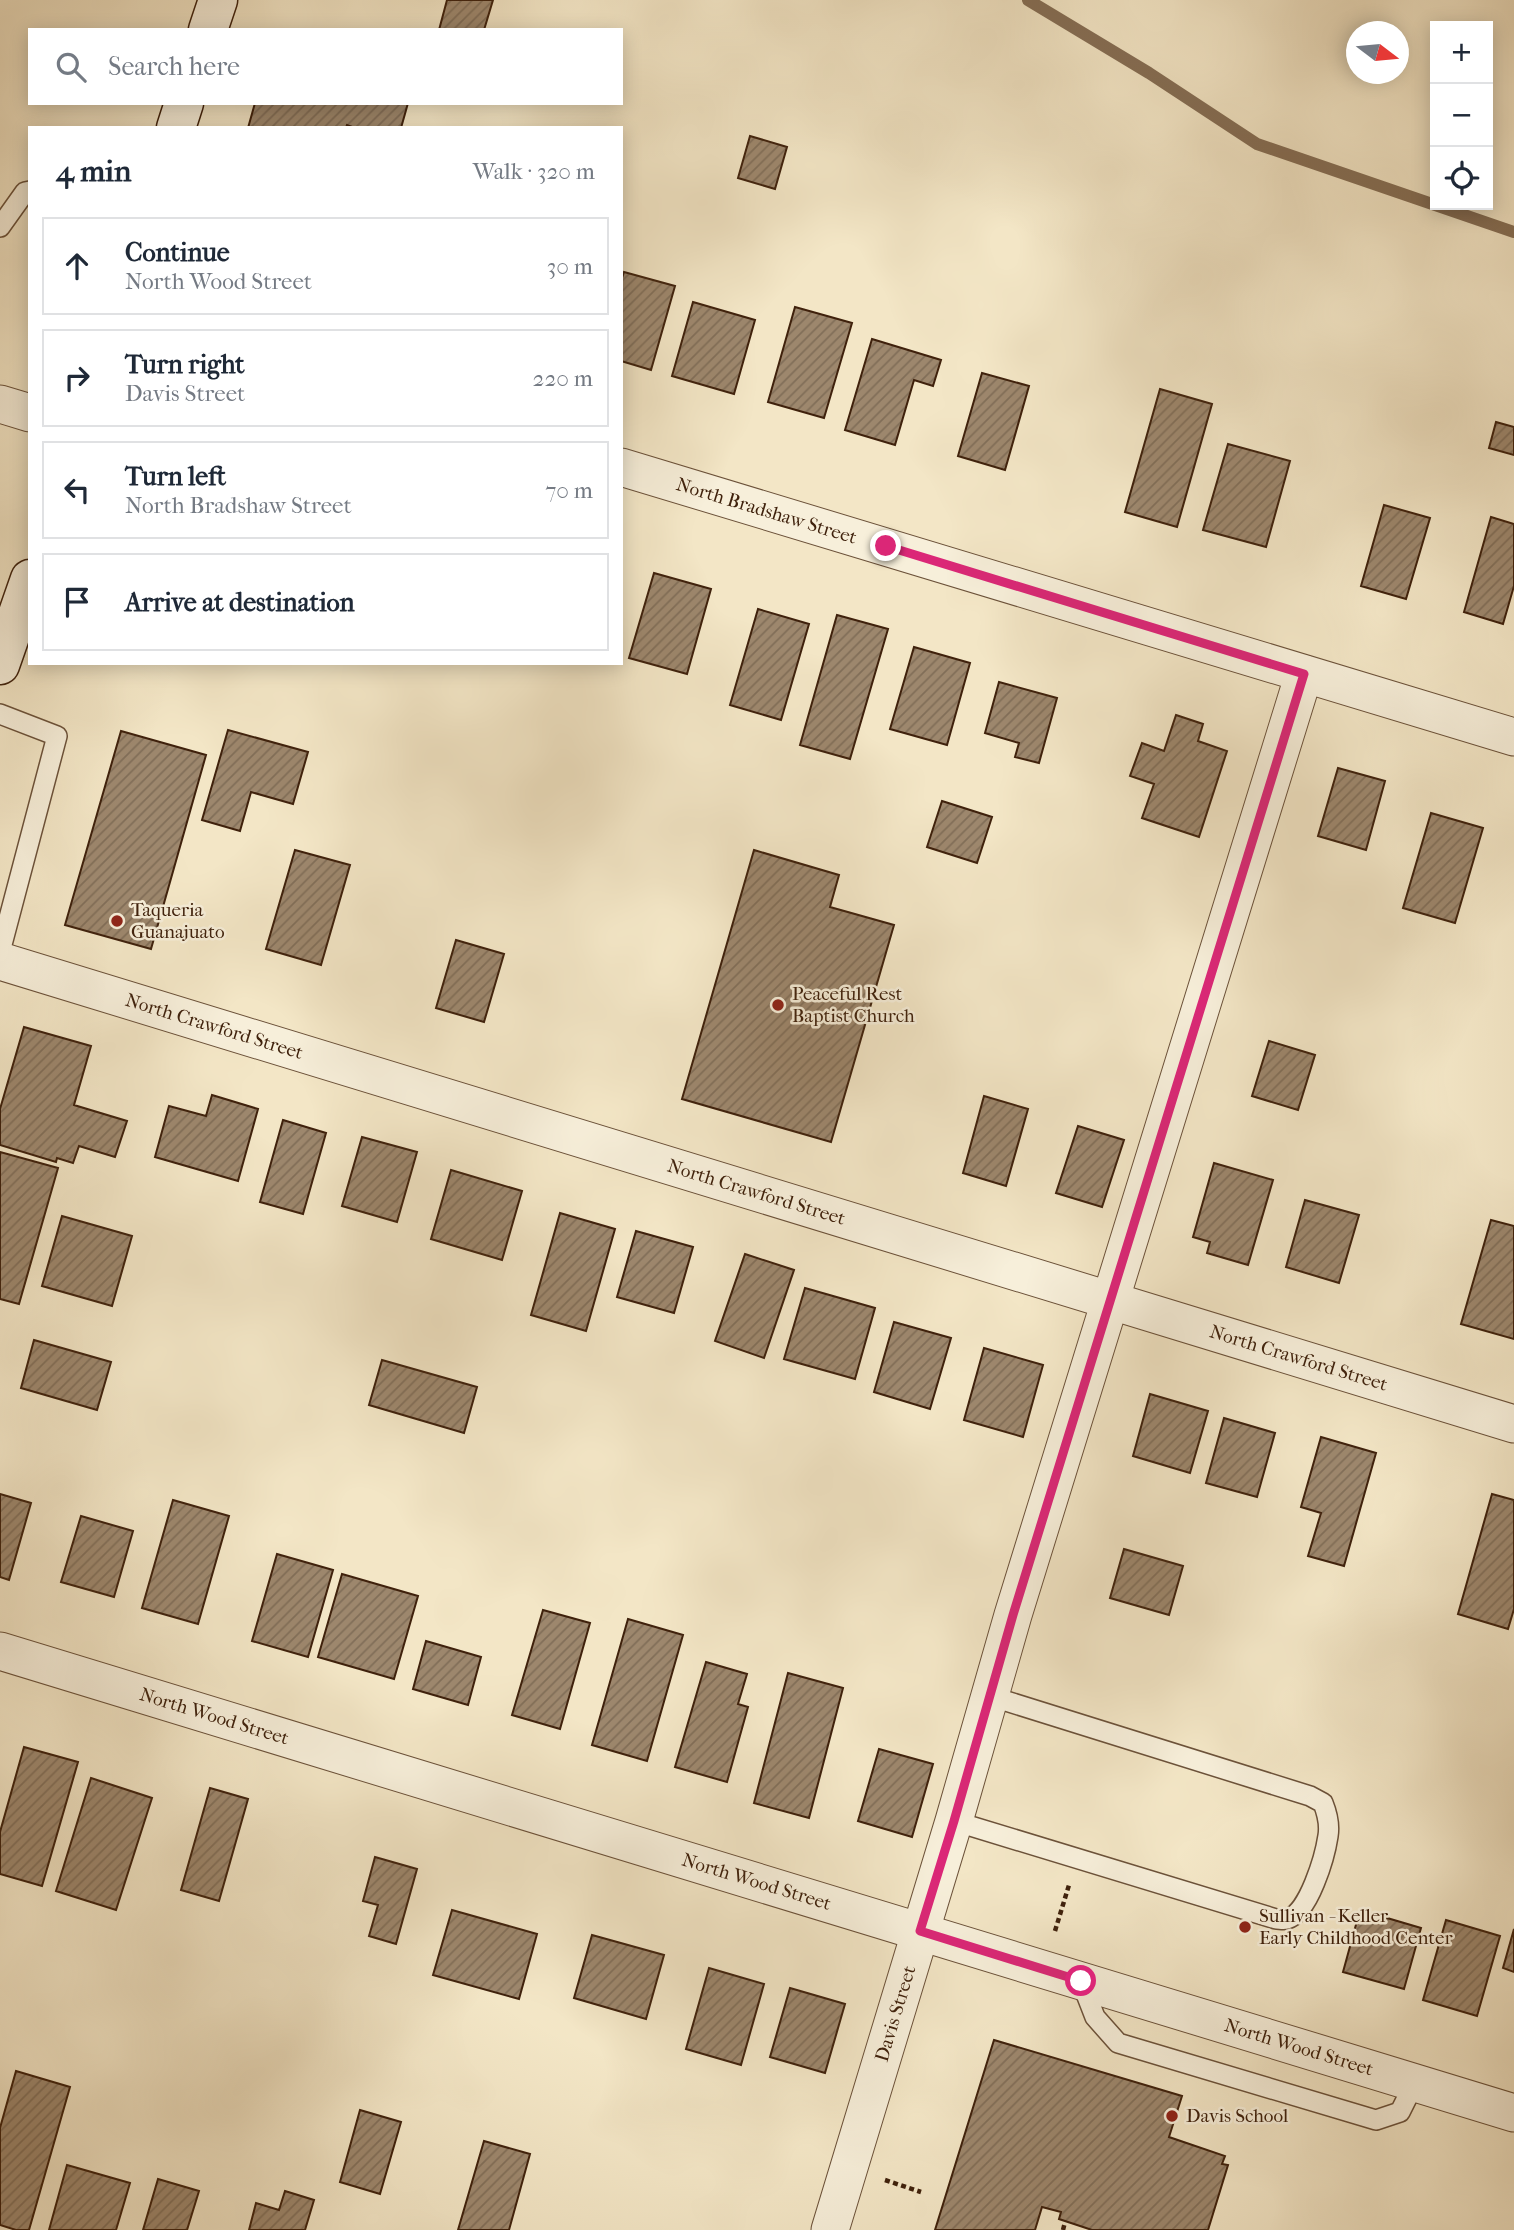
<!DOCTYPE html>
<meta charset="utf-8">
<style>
body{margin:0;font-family:"IM FELL French Canon",serif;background:#f2f2f3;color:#1f2937}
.controls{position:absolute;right:21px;top:21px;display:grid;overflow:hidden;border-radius:0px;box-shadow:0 4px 18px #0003}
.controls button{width:63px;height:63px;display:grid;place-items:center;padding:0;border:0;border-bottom:2px solid #e0e1e3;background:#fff;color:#1f2937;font:35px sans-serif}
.compass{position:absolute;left:1346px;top:21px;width:63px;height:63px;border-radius:50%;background:#fff;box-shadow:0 4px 18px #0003;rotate:106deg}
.stop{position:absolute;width:21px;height:21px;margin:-16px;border:5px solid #db2777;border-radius:50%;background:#fff}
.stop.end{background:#db2777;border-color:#fff;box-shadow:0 2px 7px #0008}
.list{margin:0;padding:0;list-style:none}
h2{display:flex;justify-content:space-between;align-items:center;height:91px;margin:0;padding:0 28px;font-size:30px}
h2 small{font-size:23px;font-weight:400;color:#747a83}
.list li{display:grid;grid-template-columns:46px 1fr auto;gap:21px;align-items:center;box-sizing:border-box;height:98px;margin:0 14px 14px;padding:0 14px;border:2px solid #e0e1e3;border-radius:0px}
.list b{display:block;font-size:26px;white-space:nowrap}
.list p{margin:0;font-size:23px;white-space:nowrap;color:#747a83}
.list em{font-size:23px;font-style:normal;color:#747a83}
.icon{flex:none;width:38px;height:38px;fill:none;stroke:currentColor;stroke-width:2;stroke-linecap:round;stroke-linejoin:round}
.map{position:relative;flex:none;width:1514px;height:2230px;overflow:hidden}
.search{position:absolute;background:#fff;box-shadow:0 4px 18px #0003;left:28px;top:28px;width:595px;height:77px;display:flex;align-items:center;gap:18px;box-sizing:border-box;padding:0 24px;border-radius:0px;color:#747a83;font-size:26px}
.panel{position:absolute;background:#fff;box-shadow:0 4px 18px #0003;left:28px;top:126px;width:595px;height:539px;border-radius:0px}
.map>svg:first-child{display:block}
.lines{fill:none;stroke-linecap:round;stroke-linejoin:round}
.stream{stroke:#866f56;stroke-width:12}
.building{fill:url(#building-hatch);stroke:#3f210c;stroke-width:2}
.lane-casing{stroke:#6c523a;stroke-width:22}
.street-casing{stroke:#6c523a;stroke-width:39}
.secondary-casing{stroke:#3f210c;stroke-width:41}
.path{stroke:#3f210c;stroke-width:4.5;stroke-dasharray:5 3.5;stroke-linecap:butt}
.lane{stroke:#f7efda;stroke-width:19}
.street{stroke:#f7efda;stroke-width:37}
.secondary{stroke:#f7efda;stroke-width:38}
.route{stroke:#db2777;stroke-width:9}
.poi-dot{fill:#8f2418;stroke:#f7efda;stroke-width:2.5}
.labels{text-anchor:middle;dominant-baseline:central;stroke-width:5;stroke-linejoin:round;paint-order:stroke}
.street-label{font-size:19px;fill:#3f210c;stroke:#f7efda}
.poi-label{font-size:19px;fill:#3f210c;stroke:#f7efda;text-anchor:start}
</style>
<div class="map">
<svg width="1514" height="2230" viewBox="0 0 1514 2230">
<defs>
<pattern id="building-hatch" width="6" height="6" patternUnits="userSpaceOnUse" patternTransform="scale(1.75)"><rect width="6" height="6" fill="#9d876d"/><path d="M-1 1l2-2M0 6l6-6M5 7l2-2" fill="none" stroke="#816e58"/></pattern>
</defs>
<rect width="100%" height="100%" fill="#f3e6c6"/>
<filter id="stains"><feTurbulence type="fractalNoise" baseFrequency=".00286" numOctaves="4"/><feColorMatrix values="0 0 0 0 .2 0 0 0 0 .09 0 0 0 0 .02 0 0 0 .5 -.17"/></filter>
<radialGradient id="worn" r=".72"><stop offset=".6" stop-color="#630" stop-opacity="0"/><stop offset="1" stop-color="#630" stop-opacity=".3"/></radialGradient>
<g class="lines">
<path class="stream" d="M1028,0L1149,73L1257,144L1514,232"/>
</g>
<path class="building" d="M447,0H493L484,30H439Z
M255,103H408L401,128H355L347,125L346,128H248Z
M750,136L787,147L775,189L738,178Z
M624,272L675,286L651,370L621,361V281Z
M693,302L755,320L734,394L672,376Z
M795,307L852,323L824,418L768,402Z
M872,339L941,360L933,386L914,380L895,445L845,430Z
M982,373L1029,386L1005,470L958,456Z
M1160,389L1212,404L1177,527L1125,512Z
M1496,422L1514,427V455L1489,448Z
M1228,444L1290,461L1266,547L1203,530Z
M1384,505L1430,518L1406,599L1361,586Z
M1491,517L1514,524V586L1503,624L1464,612Z
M654,573L711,589L687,674L629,658Z
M758,609L809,624L781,720L730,705Z
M837,615L888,629L850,759L800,745Z
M914,647L970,663L947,745L890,729Z
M999,682L1057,698L1039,763L1015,757L1019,743L985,733Z
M1176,715L1203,724L1198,741L1227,751L1199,837L1142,818L1154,784L1130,776L1142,743L1164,751Z
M228,730L308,752L293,804L251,792L240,831L202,820Z
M121,731L206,755L151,949L65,925Z
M1338,768L1385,781L1366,850L1318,836Z
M942,801L992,817L977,863L927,847Z
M1431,813L1483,828L1455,923L1403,908Z
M295,850L350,865L321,965L266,949Z
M754,850L839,875L830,907L894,925L831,1142L682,1099Z
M456,940L504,954L484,1022L436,1008Z
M24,1027L91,1046L74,1105L127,1121L115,1157L79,1146L73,1163L57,1158L56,1162L0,1145V1109Z
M1269,1041L1315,1055L1298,1110L1252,1096Z
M212,1095L258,1109L238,1181L155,1157L169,1106L206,1116Z
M984,1096L1028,1109L1006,1186L963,1173Z
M283,1120L326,1133L303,1214L260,1202Z
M1078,1126L1124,1140L1102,1207L1056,1193Z
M362,1137L417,1152L397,1222L342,1206Z
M0,1152L58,1168L19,1304L0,1299Z
M1214,1163L1273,1180L1248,1265L1207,1253L1210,1242L1193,1237Z
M451,1170L522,1191L502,1260L431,1239Z
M1305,1200L1359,1215L1339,1283L1286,1267Z
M560,1213L615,1229L586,1331L531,1315Z
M62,1216L132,1236L112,1306L42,1286Z
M1491,1220L1514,1226V1339L1461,1324Z
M636,1231L693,1247L674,1313L617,1297Z
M745,1254L794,1270L764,1358L715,1341Z
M805,1288L875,1308L855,1379L784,1359Z
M894,1322L951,1338L930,1409L874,1392Z
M34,1340L111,1362L97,1410L21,1388Z
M984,1348L1043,1365L1023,1437L964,1420Z
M382,1360L477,1387L464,1433L369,1405Z
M1150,1394L1208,1411L1190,1473L1133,1456Z
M1224,1418L1275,1433L1257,1497L1206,1483Z
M1321,1437L1376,1453L1344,1566L1308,1556L1321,1513L1301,1507Z
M0,1494L31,1503L9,1580L0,1577Z
M1492,1494L1514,1500V1609L1508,1629L1458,1614Z
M173,1500L229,1516L198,1624L142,1608Z
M81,1516L133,1531L114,1597L61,1582Z
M1124,1549L1183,1566L1169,1615L1110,1598Z
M277,1554L333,1570L308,1657L252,1641Z
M342,1574L418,1596L394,1679L318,1657Z
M543,1610L590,1623L560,1729L512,1715Z
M628,1619L683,1635L647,1761L592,1745Z
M426,1641L481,1657L468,1705L413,1689Z
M706,1662L747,1674L738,1704L748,1707L727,1782L675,1767Z
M788,1673L843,1688L809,1818L754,1803Z
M24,1747L78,1762L42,1886L0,1874V1832Z
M879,1749L933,1764L912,1837L858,1821Z
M91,1778L152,1798L116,1910L56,1891Z
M210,1788L248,1799L219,1901L181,1890Z
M375,1857L417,1869L396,1944L369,1936L378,1905L363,1901Z
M452,1910L537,1934L519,1999L433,1975Z
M1360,1910L1421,1928L1404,1989L1343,1972Z
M1446,1920L1500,1936L1477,2016L1423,2000Z
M1514,1929V1972L1503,1968Z
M592,1935L664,1955L646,2019L574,1998Z
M709,1968L764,1984L741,2065L686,2049Z
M790,1988L845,2004L825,2073L770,2057Z
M994,2040L1182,2096L1169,2137L1225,2156L1222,2164L1228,2165L1208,2230H1092L1059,2219L1061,2212L1042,2207L1035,2230H935Z
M16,2071L70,2087L29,2230H16L0,2225V2128Z
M360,2110L401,2122L380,2194L340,2182Z
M484,2141L530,2154L509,2230H458Z
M67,2165L130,2183L116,2230H49Z
M158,2179L199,2191L187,2230H143Z
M285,2191L314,2200L305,2230H249L256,2203L279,2210Z"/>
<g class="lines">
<g class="lane-casing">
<path id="lane" d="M0,227L25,192L30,191
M0,714L57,736L0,952
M954,1821L1276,1919C1280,1919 1283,1920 1287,1919C1309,1913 1325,1856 1328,1836C1330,1824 1327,1813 1323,1803L1310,1796L990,1696
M1081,1981L1095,2017L1118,2043L1376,2120L1400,2112L1415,2082"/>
</g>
<g class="street-casing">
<g id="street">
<path d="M0,404L30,413"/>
<path id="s1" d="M621,467L1514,737"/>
<path id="s2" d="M0,961L1514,1424"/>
<path id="s3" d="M0,1651L1514,2113"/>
<path id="s4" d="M830,2230L954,1821L1013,1615L1304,674"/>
</g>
</g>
<g class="secondary-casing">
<path id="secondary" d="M208,30L218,0
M176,128L184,103
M0,665L30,579"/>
</g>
<path class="path" d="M1055,1931L1069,1885
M885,2180L921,2192
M1063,2230L1065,2222"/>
<use href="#lane" class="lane"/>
<use href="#street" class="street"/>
<use href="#secondary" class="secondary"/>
</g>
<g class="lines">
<path class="route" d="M886,546L1304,674L1013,1615L954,1821L920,1931L1081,1981"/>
</g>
<g class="poi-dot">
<circle cx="117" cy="921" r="7"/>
<circle cx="778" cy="1005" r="7"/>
<circle cx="1245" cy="1927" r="7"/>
<circle cx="1172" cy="2116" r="7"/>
</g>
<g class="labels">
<g class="street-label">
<text stroke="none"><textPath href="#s1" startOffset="152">North Bradshaw Street</textPath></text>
<text stroke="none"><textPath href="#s2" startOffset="224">North Crawford Street</textPath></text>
<text stroke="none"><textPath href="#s2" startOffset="791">North Crawford Street</textPath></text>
<text stroke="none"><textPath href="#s2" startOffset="1358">North Crawford Street</textPath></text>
<text stroke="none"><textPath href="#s3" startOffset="224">North Wood Street</textPath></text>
<text stroke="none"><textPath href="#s3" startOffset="791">North Wood Street</textPath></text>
<text stroke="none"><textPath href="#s4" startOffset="226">Davis Street</textPath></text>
<text stroke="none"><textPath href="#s3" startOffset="1358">North Wood Street</textPath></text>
</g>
<g class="poi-label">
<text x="131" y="910">Taqueria<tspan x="131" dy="22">Guanajuato</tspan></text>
<text x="792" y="994">Peaceful Rest<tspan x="792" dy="22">Baptist Church</tspan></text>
<text x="1259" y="1916">Sullivan - Keller<tspan x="1259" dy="22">Early Childhood Center</tspan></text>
<text x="1186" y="2116">Davis School</text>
</g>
</g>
<rect width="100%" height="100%" filter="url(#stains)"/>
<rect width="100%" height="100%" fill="url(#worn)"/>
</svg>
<div class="controls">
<button>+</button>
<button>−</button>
<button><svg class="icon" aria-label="locate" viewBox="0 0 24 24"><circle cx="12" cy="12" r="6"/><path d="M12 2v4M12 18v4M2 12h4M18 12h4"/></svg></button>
</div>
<svg class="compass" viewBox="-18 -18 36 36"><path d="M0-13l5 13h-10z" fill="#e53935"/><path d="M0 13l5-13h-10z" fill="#747a83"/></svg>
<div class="stop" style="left:1081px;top:1981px"></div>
<div class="stop end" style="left:886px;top:546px"></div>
<div class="search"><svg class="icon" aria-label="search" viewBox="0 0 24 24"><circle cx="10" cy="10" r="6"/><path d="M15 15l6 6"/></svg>Search here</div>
<section class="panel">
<h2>4 min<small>Walk · 320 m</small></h2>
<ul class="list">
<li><svg class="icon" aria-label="ahead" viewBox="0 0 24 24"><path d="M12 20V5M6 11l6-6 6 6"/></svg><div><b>Continue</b><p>North Wood Street</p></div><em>30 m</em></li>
<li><svg class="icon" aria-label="right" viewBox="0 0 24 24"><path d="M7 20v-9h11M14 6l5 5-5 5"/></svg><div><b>Turn right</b><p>Davis Street</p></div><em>220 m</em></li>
<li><svg class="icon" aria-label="left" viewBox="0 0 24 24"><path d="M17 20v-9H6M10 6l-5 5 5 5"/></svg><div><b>Turn left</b><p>North Bradshaw Street</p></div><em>70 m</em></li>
<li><svg class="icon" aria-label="arrive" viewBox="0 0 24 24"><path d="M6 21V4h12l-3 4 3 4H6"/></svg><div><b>Arrive at destination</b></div></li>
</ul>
</section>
</div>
